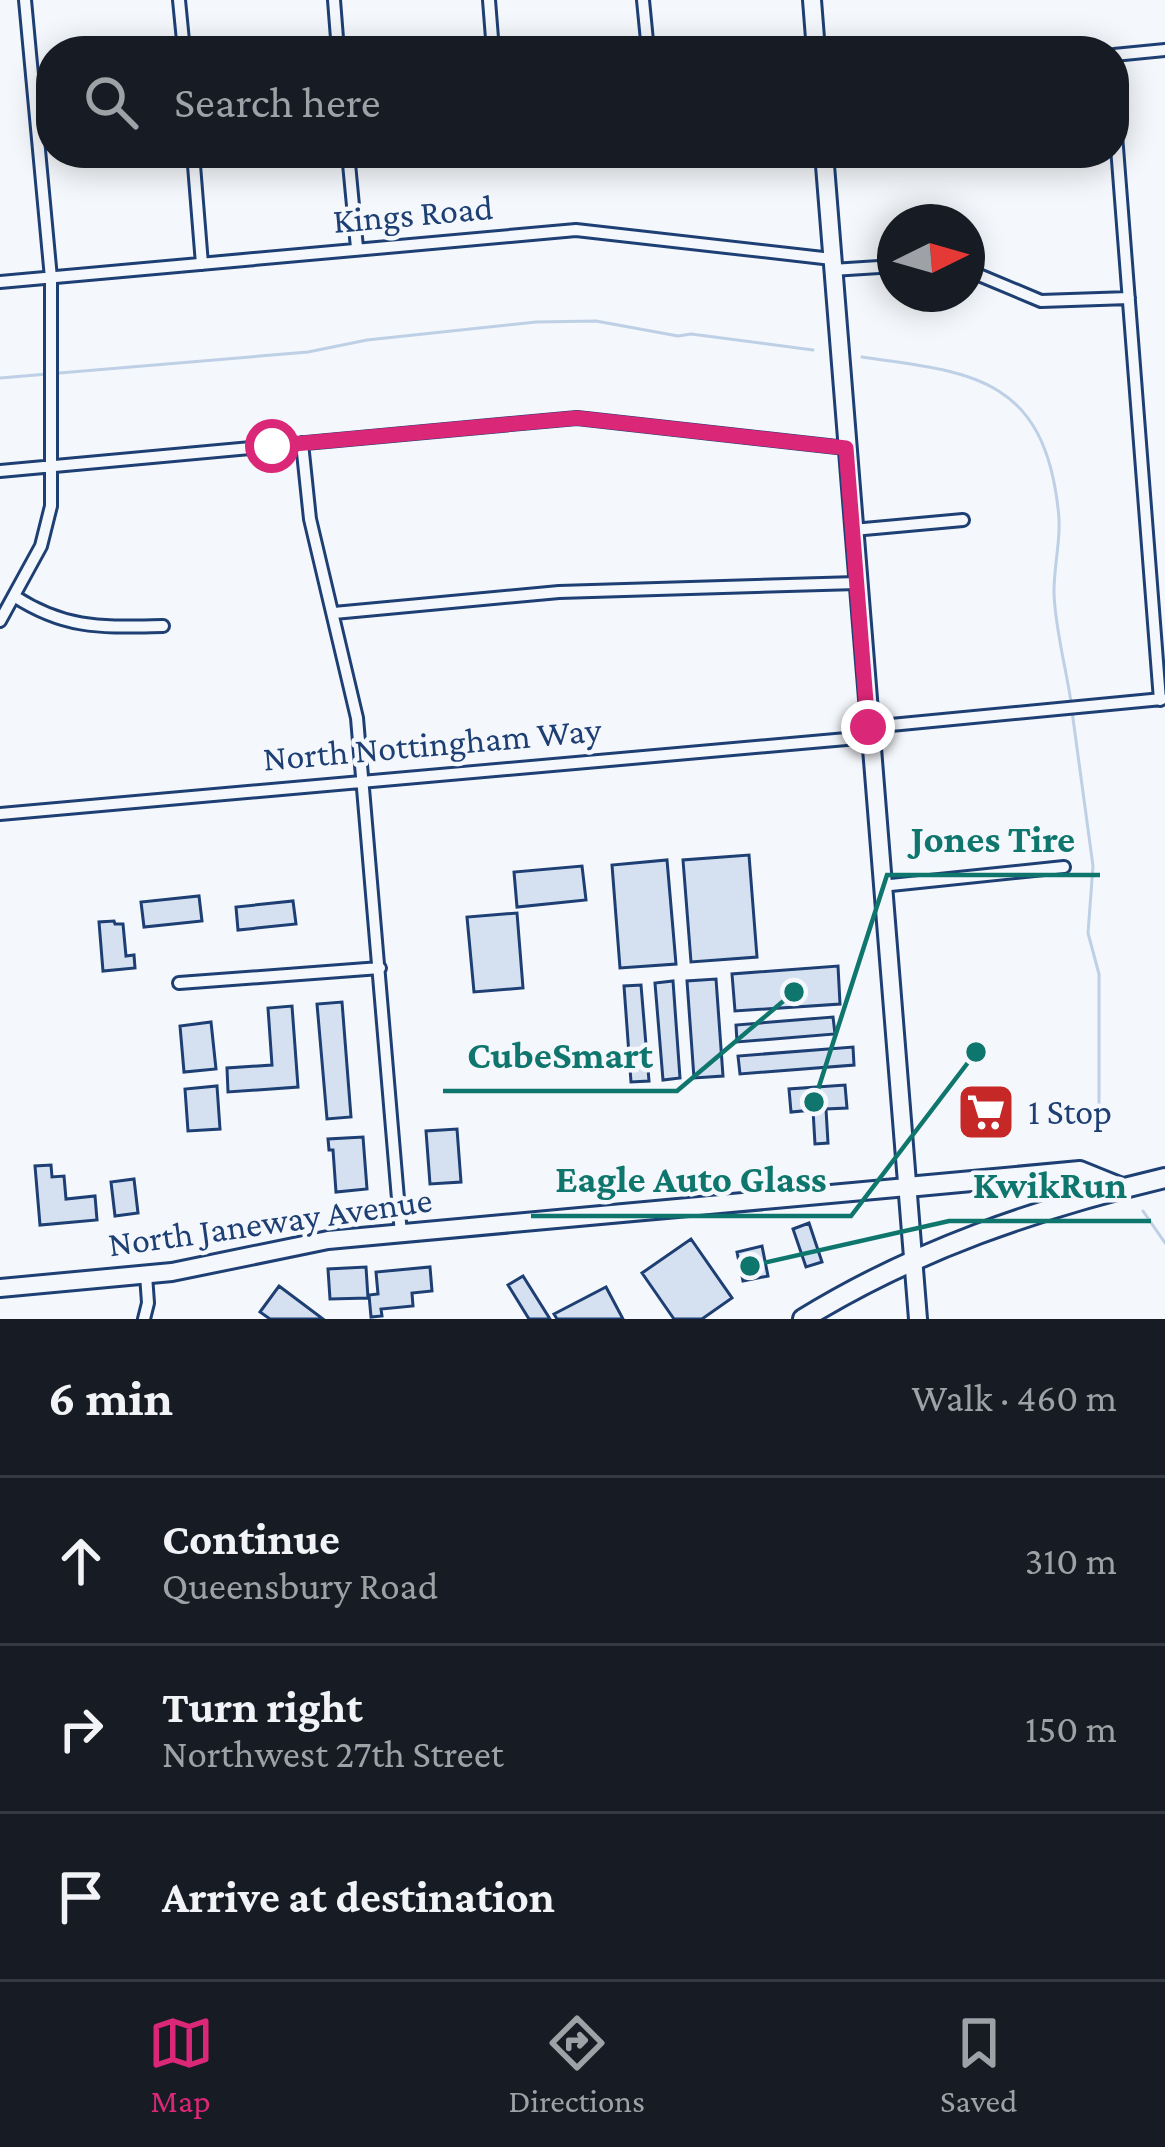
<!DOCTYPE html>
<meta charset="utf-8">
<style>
body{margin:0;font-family:"Crimson Pro",serif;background:#20242c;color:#f1f3f6}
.compass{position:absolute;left:877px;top:204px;width:108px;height:108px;border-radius:50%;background:#171b24;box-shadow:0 6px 30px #0003;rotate:85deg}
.stop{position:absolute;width:36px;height:36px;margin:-27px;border:9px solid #db2777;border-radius:50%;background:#fff}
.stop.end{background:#db2777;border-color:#fff;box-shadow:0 3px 12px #0008}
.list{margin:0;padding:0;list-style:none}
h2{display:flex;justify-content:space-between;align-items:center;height:156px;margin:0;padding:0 48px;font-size:51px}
h2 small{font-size:39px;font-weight:400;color:#9ea1a6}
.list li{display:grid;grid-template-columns:78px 1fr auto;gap:36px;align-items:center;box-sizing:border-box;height:168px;padding:0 48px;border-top:3px solid #363941}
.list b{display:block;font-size:45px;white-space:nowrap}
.list p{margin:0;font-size:39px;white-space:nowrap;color:#9ea1a6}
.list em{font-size:39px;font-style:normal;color:#9ea1a6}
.icon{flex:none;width:66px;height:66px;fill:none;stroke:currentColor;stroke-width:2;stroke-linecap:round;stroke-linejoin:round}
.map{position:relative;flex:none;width:1165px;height:1319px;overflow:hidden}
.search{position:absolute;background:#171b24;box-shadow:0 6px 30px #0003;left:36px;right:36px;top:36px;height:132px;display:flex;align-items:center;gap:30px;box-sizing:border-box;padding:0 42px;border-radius:48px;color:#9ea1a6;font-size:45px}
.sheet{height:660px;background:#171b24}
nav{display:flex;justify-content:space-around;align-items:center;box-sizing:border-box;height:168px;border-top:3px solid #363941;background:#171b24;font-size:33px;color:#9ea1a6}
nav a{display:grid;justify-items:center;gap:6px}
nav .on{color:#db2777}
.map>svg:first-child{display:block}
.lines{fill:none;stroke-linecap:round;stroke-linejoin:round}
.stream{stroke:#bed0e5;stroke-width:3}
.building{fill:#d5e0f0;stroke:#1d3f73;stroke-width:3}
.minor-casing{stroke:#1d3f73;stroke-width:16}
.secondary-casing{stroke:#1d3f73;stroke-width:22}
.primary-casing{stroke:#1d3f73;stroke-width:24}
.minor{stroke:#f4f7fb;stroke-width:10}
.secondary{stroke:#f4f7fb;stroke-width:16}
.primary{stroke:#f4f7fb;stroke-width:18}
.route{stroke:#db2777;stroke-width:15}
.labels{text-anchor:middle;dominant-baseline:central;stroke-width:9;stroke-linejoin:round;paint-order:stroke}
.street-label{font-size:36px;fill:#1d3f73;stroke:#f4f7fb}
.poi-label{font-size:36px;fill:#1d3f73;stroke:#f4f7fb;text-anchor:start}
.leader{fill:none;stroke:#0f766e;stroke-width:4.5}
.callout-dot{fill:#0f766e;stroke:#f4f7fb;stroke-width:4.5}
.callout-label{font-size:39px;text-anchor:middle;font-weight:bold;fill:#0f766e;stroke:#f4f7fb;stroke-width:9;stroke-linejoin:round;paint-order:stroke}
</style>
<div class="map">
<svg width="1165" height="1319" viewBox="0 0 1165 1319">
<rect width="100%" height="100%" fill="#f4f7fb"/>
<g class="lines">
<path class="stream" d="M862,357C973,372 1043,378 1058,508C1062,535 1054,564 1054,591C1054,623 1066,668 1071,702
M0,378L308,352L367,340L536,322L596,321L678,336L691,334L813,350
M1072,711L1093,866L1088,933L1099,974V1108
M1143,1211L1165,1243"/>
</g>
<path class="building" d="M749,855L757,957L691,962L683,860Z
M667,860L676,964L620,968L612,865Z
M582,866L586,900L517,907L514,872Z
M199,896L202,921L144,927L141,902Z
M293,901L296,924L238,930L236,907Z
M517,913L523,988L474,992L467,917Z
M114,921L115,924H123L126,956L134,955L135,968L103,971L99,922Z
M838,966L840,1004L735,1011L732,974Z
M716,979L723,1076L694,1078L687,981Z
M673,981L680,1078L663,1080L655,983Z
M641,985L649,1081L631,1082L624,986Z
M342,1002L351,1117L327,1119L317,1004Z
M292,1006L298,1087L228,1092L227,1068L272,1065L268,1008Z
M833,1017L835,1034L737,1042L736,1025Z
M211,1022L216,1069L184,1072L180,1026Z
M853,1047L854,1065L740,1074L738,1056Z
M845,1085L847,1108L826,1109L828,1143L815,1144L813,1110L791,1112L789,1089Z
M217,1086L220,1129L188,1131L185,1089Z
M457,1129L461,1182L430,1184L426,1131Z
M363,1137L367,1189L336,1192L333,1150H329L328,1139Z
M51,1165L52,1177L64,1176L66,1199L95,1196L97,1220L40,1225L35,1166Z
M134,1179L138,1213L115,1216L111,1182Z
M809,1223L822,1262L806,1267L793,1229Z
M691,1239L732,1298L702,1319H674L642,1273Z
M762,1246L768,1276L743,1281L737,1252Z
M366,1267L368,1298L330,1299L328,1269Z
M430,1267L432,1291L412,1293L413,1306L381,1309L382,1316L371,1317L369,1295L378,1294L376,1272Z
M523,1276L550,1319H529L508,1285Z
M279,1286L323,1319H270L260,1312Z
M606,1287L623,1319H557L554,1314Z"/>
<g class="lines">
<g class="minor-casing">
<path id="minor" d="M179,0L184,51
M334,0L338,51
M489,0L493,51
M643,0L648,51
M1114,55L1165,50
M1114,109L1160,700
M193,153L202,264
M348,153L357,248
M832,270L895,266
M967,270L1041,301L1129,298
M0,282L576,230L832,259
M302,443L310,519L357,718L401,1234
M0,471L577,418L846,448
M853,530L963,520
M14,596C66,630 103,627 163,626
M334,613L559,592L857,583
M0,621L41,546L51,506V278L25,0
M870,727L1162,699
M0,814L869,737
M881,886L1064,867
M179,983L380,968
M144,1319L148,1303L146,1275"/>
</g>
<g class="secondary-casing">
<path id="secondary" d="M812,0L816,51
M824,153L918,1319
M0,1288L172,1272L328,1240L907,1187"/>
</g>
<g class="primary-casing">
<path id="primary" d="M907,1187L1080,1171L1122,1188
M803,1319C915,1250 1038,1208 1165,1178"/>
</g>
<use href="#minor" class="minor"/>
<use href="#secondary" class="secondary"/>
<use href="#primary" class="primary"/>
</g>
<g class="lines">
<path class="route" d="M272,446L577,418L846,448L868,727"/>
</g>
<defs>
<g id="supermarket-square" transform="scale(3)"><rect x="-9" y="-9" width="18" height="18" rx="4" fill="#c62828" stroke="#f4f7fb"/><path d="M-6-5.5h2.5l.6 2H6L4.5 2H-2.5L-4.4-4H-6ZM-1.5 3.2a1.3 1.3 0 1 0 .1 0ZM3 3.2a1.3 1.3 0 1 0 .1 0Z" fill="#fff"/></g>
</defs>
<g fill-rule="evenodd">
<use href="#supermarket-square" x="986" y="1112"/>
</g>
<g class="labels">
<g class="street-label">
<text transform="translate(413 214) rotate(-5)">Kings Road</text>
<text transform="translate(432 744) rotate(-5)">North Nottingham Way</text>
<text transform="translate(270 1222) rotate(-8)">North Janeway Avenue</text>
</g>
<g class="poi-label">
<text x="1028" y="1112">1 Stop</text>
</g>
</g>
<path class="leader" d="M814 1102L887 875H1100M794 992L677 1091H443M976 1052L851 1216H531M750 1266L949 1221H1151"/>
<g class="callout-dot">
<circle cx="814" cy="1102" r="12"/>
<circle cx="794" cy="992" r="12"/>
<circle cx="976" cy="1052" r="12"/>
<circle cx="750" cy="1266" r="12"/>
</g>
<g class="callout-label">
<text x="993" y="852">Jones Tire</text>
<text x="560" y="1068">CubeSmart</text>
<text x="691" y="1192">Eagle Auto Glass</text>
<text x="1050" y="1198">KwikRun</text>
</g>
</svg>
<svg class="compass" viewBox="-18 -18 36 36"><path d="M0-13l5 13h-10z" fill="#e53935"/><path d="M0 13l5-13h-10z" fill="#9ea1a6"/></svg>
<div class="stop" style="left:272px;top:446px"></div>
<div class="stop end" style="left:868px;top:727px"></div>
<div class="search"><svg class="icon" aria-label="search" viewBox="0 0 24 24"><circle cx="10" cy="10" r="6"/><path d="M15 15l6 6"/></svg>Search here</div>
</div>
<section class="sheet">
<h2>6 min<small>Walk · 460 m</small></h2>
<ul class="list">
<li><svg class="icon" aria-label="ahead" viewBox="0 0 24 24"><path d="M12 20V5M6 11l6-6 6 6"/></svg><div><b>Continue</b><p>Queensbury Road</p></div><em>310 m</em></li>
<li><svg class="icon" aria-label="right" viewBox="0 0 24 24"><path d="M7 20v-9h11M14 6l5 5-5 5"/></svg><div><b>Turn right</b><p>Northwest 27th Street</p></div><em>150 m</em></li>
<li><svg class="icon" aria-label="arrive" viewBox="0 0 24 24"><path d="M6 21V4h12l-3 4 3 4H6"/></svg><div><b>Arrive at destination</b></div></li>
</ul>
</section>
<nav>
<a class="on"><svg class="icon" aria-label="map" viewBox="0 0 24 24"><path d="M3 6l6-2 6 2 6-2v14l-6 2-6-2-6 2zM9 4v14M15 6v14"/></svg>Map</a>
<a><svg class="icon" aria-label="directions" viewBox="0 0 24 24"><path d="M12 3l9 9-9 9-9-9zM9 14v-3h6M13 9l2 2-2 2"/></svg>Directions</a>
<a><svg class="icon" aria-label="saved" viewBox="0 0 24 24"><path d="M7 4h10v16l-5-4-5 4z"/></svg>Saved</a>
</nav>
